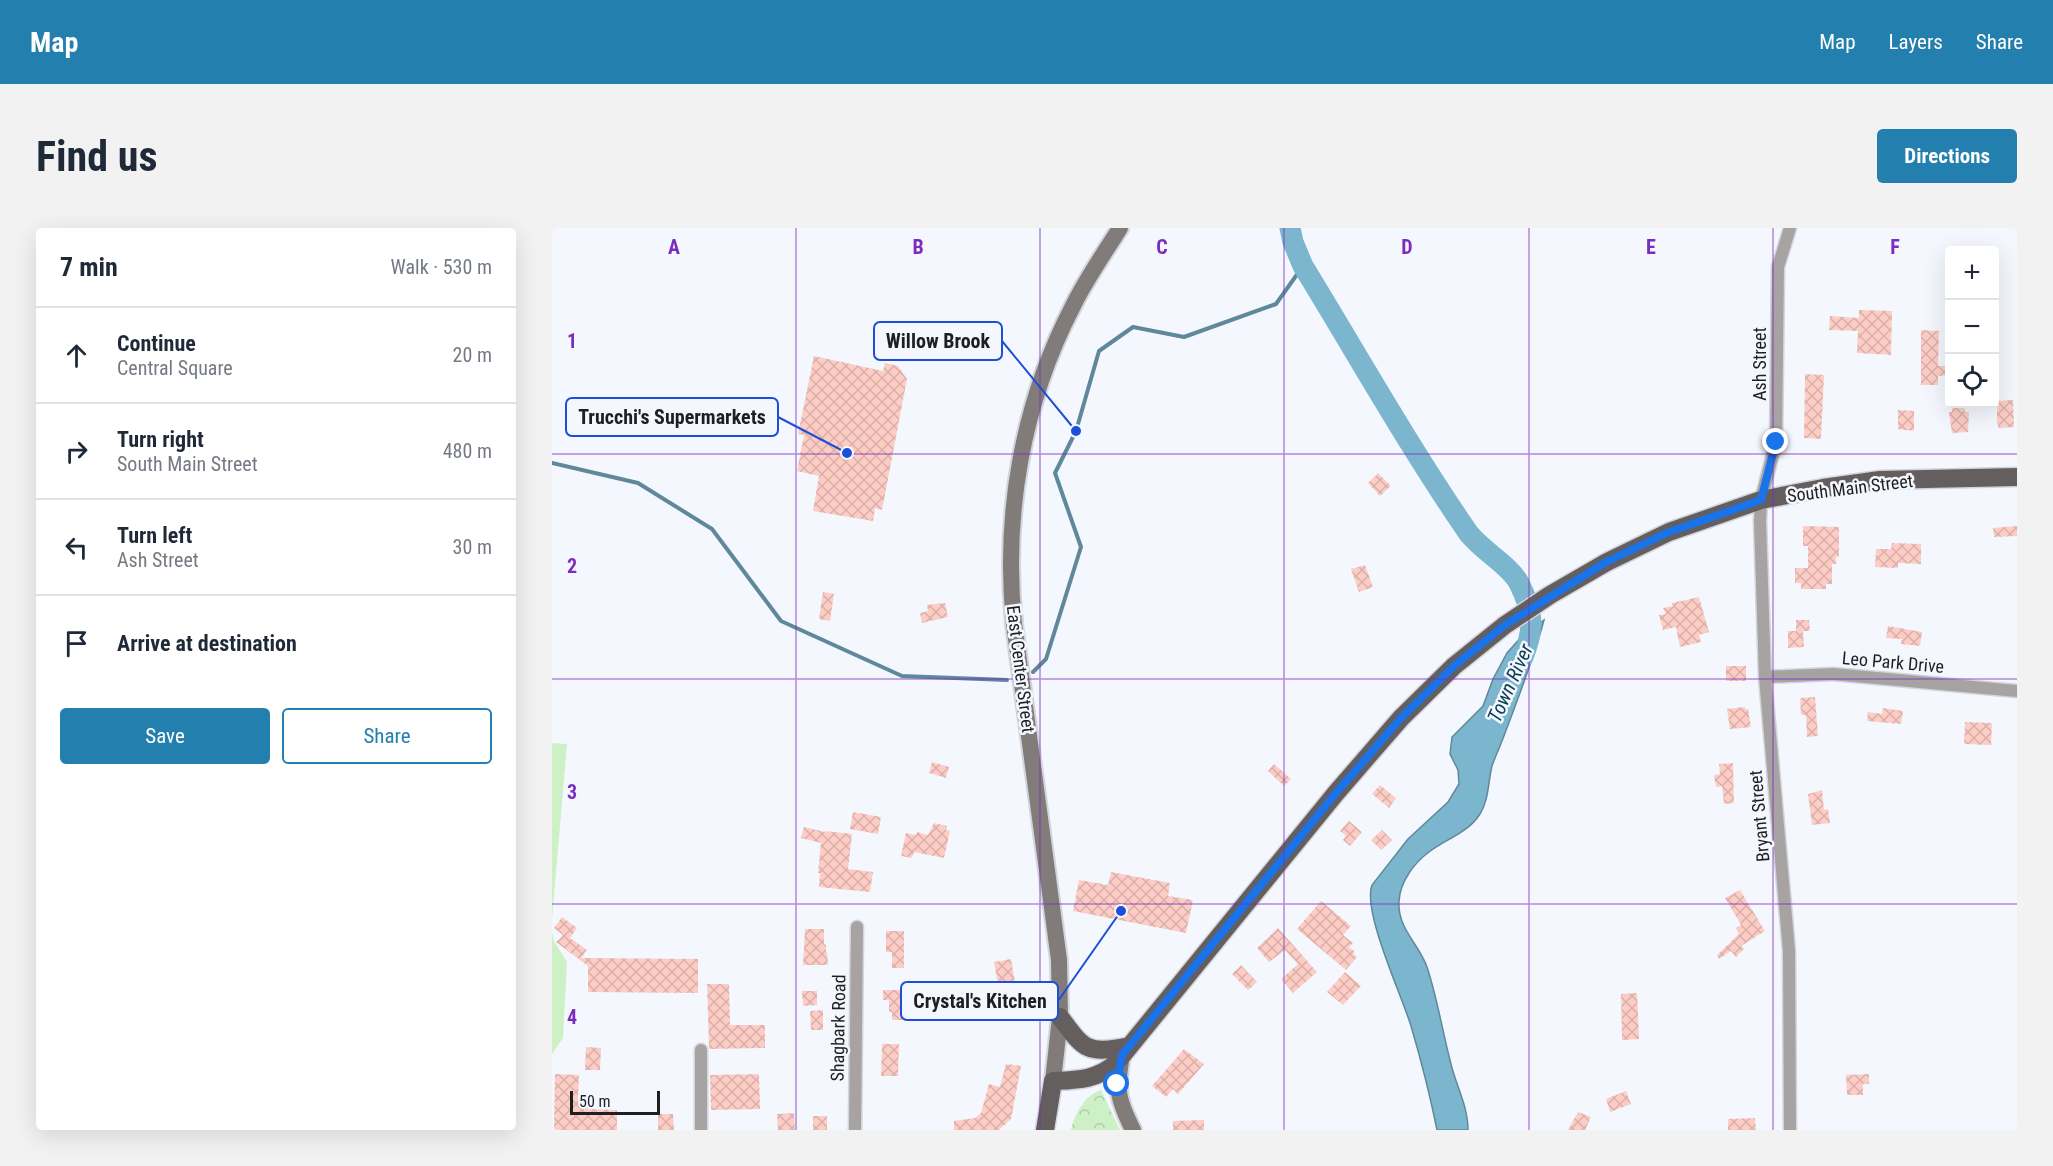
<!DOCTYPE html>
<meta charset="utf-8">
<style>
body{margin:0;font-family:"Roboto Condensed",sans-serif;background:#f2f2f3;color:#1f2937}
.controls{position:absolute;right:18px;top:18px;display:grid;overflow:hidden;border-radius:6px;box-shadow:0 6px 24px #0002}
.controls button{width:54px;height:54px;display:grid;place-items:center;padding:0;border:0;border-bottom:2px solid #e0e1e3;background:#fff;color:#1f2937;font:30px sans-serif}
.scale{position:absolute;left:18px;bottom:15px;width:90px;box-sizing:border-box;padding-left:6px;border:3px solid #1d1f22;border-top:0;font-size:16px;line-height:21px;white-space:nowrap;color:#1d1f22;-webkit-text-stroke:4px #f4f8fe;paint-order:stroke}
.stop{position:absolute;width:18px;height:18px;margin:-14px;border:4px solid #1a73e8;border-radius:50%;background:#fff}
.stop.end{background:#1a73e8;border-color:#fff;box-shadow:0 2px 6px #0008}
.list{margin:0;padding:0;list-style:none}
h2{display:flex;justify-content:space-between;align-items:center;height:78px;margin:0;padding:0 24px;font-size:26px}
h2 small{font-size:20px;font-weight:400;color:#747a83}
.list li{display:grid;grid-template-columns:39px 1fr auto;gap:18px;align-items:center;box-sizing:border-box;height:96px;padding:0 24px;border-top:2px solid #e0e1e3}
.list b{display:block;font-size:22px;white-space:nowrap}
.list p{margin:0;font-size:20px;white-space:nowrap;color:#747a83}
.list em{font-size:20px;font-style:normal;color:#747a83}
.actions{display:flex;gap:12px;padding:18px 24px}
.actions a{flex:1;padding:14px 0;border:2px solid #237fad;border-radius:6px;text-align:center;font-size:21px;color:#237fad}
.actions .main{background:#237fad;color:#fff}
.icon{flex:none;width:33px;height:33px;fill:none;stroke:currentColor;stroke-width:2;stroke-linecap:round;stroke-linejoin:round}
.map{position:relative;flex:none;width:1465px;height:902px;overflow:hidden;border-radius:6px}
header{display:flex;align-items:center;gap:36px;box-sizing:border-box;height:84px;padding:0 30px;background:#237fad;color:#fff}
header strong{font-size:28px}
nav{display:flex;gap:33px;margin-inline-start:auto;font-size:21px}
.intro{display:flex;align-items:center;justify-content:space-between;box-sizing:border-box;height:144px;padding:0 36px}
h1{margin:0;font-size:42px}
.button{padding:15px 27px;border-radius:6px;background:#237fad;color:#fff;font-size:21px;font-weight:700}
main{display:flex;gap:36px;padding:0 36px}
aside{flex:1;background:#fff;border-radius:6px;box-shadow:0 6px 24px #0002}
.map>svg:first-child{display:block}
.grass{fill:#cef0c7}
.park{fill:url(#park-crowns)}
.water{fill:#7bb6ce;stroke:#5f899a;stroke-width:1.5}
.lines{fill:none;stroke-linecap:round;stroke-linejoin:round}
.stream{stroke:#5f899a;stroke-width:4}
.river{stroke:#7bb6ce;stroke-width:21}
.building{fill:url(#building-cross-hatch)}
.street-casing{stroke:#d2d5db;stroke-width:15}
.secondary-casing{stroke:#d2d5db;stroke-width:20}
.primary-casing{stroke:#d2d5db;stroke-width:21}
.street{stroke:#a7a3a3;stroke-width:12}
.secondary{stroke:#817b7a;stroke-width:16}
.primary{stroke:#655e5e;stroke-width:18}
.route{stroke:#1a73e8;stroke-width:8}
.grid{fill:none;stroke:#7b2cbf;stroke-width:1.5;stroke-opacity:0.55}
.labels{text-anchor:middle;dominant-baseline:central;stroke-width:5;stroke-linejoin:round;paint-order:stroke}
.street-label{font-size:18px;fill:#1d1f22;stroke:#f4f8fe}
.water-label{font-size:20px;font-style:italic;fill:#0c4052;stroke:#f4f8fe}
.grid-label{font-size:20px;text-anchor:middle;font-weight:bold;fill:#7b2cbf;stroke:#f4f8fe;stroke-width:5;stroke-linejoin:round;paint-order:stroke}
.leader{fill:none;stroke:#1d4ed8;stroke-width:2}
.callout-dot{fill:#1d4ed8;stroke:#f4f8fe;stroke-width:2}
.callout{fill:#f4f8fe;stroke:#1d4ed8;stroke-width:2}
.callout-label{font-size:20px;text-anchor:middle;font-weight:bold;fill:#1d1f22}
</style>
<header>
<strong>Map</strong>
<nav><a>Map</a><a>Layers</a><a>Share</a></nav>
</header>
<div class="intro"><h1>Find us</h1><a class="button">Directions</a></div>
<main>
<aside>
<h2>7 min<small>Walk · 530 m</small></h2>
<ul class="list">
<li><svg class="icon" aria-label="ahead" viewBox="0 0 24 24"><path d="M12 20V5M6 11l6-6 6 6"/></svg><div><b>Continue</b><p>Central Square</p></div><em>20 m</em></li>
<li><svg class="icon" aria-label="right" viewBox="0 0 24 24"><path d="M7 20v-9h11M14 6l5 5-5 5"/></svg><div><b>Turn right</b><p>South Main Street</p></div><em>480 m</em></li>
<li><svg class="icon" aria-label="left" viewBox="0 0 24 24"><path d="M17 20v-9H6M10 6l-5 5 5 5"/></svg><div><b>Turn left</b><p>Ash Street</p></div><em>30 m</em></li>
<li><svg class="icon" aria-label="arrive" viewBox="0 0 24 24"><path d="M6 21V4h12l-3 4 3 4H6"/></svg><div><b>Arrive at destination</b></div></li>
</ul>
<div class="actions"><a class="main">Save</a><a>Share</a></div>
</aside>
<div class="map">
<svg width="1465" height="902" viewBox="0 0 1465 902">
<defs>
<pattern id="park-crowns" width="20" height="18" patternUnits="userSpaceOnUse" patternTransform="scale(1.5)"><rect width="20" height="18" fill="#cef0c7"/><path d="M2 6a3 3 0 1 1 6 0M12 15a3 3 0 1 1 6 0" fill="none" stroke="#b0cdab"/></pattern>
<pattern id="building-cross-hatch" width="8" height="8" patternUnits="userSpaceOnUse" patternTransform="scale(1.5)"><rect width="8" height="8" fill="#fdcdc5"/><path d="M0 0l8 8M0 8l8-8" fill="none" stroke="#d8b0a9"/></pattern>
</defs>
<rect width="100%" height="100%" fill="#f4f8fe"/>
<path class="grass" d="M0,515L15,516L0,691Z
M0,704L2,713L15,734L11,810L0,826Z"/>
<path class="park" d="M549,862L568,902H519C522,886 533,867 549,862Z"/>
<path class="water" d="M992,392C981,433 965,473 950,513C947,521 943,529 940,538C936,554 937,572 928,586C916,605 894,611 877,624C862,635 848,654 847,673C845,700 867,716 875,739C885,769 890,801 898,832C903,856 916,877 916,902H885C878,867 869,832 859,798C850,768 810,683 820,657L856,611L896,574L907,556L906,542L898,526L900,509L931,478L941,451L955,425L970,408Z"/>
<g class="lines">
<path class="stream" d="M0,235L86,255L160,301L229,393L350,448L455,452
M481,444L494,431L529,319L503,245L524,203L547,123L581,99L632,109L724,76L751,38"/>
<path class="river" d="M738,0L741,14L751,38C805,126 856,217 915,303C927,321 958,337 967,355C981,383 983,400 971,429"/>
</g>
<path class="building" d="M1307,82L1340,83L1339,127L1305,125L1306,103L1277,102L1278,88L1307,90Z
M1369,102L1387,103L1386,138H1398V147L1386,148V157H1369Z
M262,128L331,143L333,135L346,138L355,151L330,282L323,280L321,293L261,283L267,248L245,243L252,207L246,206Z
M1253,146L1272,147L1269,211L1252,210Z
M1461,172L1462,199L1447,200L1445,195V173Z
M1400,176H1412L1413,184H1417L1416,204L1400,205L1397,184H1400Z
M1346,182L1362,183V203L1346,201Z
M826,245L839,258L828,268L816,255Z
M1251,298L1287,299V329H1284V336H1280V356H1274V361H1249V355H1243V340H1256V318H1251Z
M1465,298V308L1442,309L1441,300Z
M1340,315L1369,316V336L1346,335V340L1323,339L1324,321H1339Z
M813,337L821,359L807,364L799,341Z
M271,364L282,366L278,393L267,391Z
M1147,369L1157,404L1147,407L1149,414L1128,419L1124,399L1111,402L1107,387L1114,386L1111,380L1121,378L1120,375Z
M393,375L396,389L370,395L368,385L376,383L375,377Z
M1244,392H1257L1258,403H1251L1252,419L1236,420V403H1244Z
M1336,398L1370,404L1368,418L1349,416L1350,411L1334,410Z
M1174,438H1194V453H1174Z
M1263,469L1266,508L1255,509L1254,487H1249L1248,470Z
M1193,479V481H1196L1199,499L1178,501L1175,481Z
M1331,480L1351,483L1349,496L1315,493L1316,484L1330,486Z
M1413,494L1440,495L1439,517L1412,516Z
M380,534L397,539L394,550L377,545Z
M1181,535L1182,575L1172,576L1170,558L1164,559L1162,547L1168,546L1167,536Z
M722,536L739,551L732,558L716,543Z
M828,557L844,570L837,580L820,566Z
M1270,562L1272,582L1276,581L1278,595L1260,597L1256,566Z
M301,584L329,589L326,606L298,601Z
M797,593L810,604L798,618L791,612L794,608L788,603Z
M382,595L395,598L394,602L398,603L392,630L362,624L360,630L349,628L354,605L364,607L365,604L376,607Z
M252,599L273,604V603L300,606L296,641L321,644L318,664L267,659L268,645H266L269,615L249,610Z
M830,602L840,612L829,622L819,612Z
M559,644L618,655L616,668L641,672L634,705L521,683L527,652L556,657Z
M1188,662L1213,703L1189,718L1192,721L1184,729L1179,723L1167,731L1165,727L1187,706L1184,700L1189,697L1173,670Z
M769,673L799,698L791,707L801,715L797,719L803,724L801,726L805,729L794,742L745,701Z
M10,689L25,700L18,710L35,722L29,730L146,731V765L36,764V738L4,714L11,707L2,700Z
M726,700L765,744L741,765L729,751L746,736L733,722L717,734L705,720Z
M253,701H272V716L274,717V724H275L276,737H251Z
M334,703H352V740H340V724H334Z
M459,731L463,754L446,756L442,734Z
M689,737L705,754L696,762L680,746Z
M793,744L809,758L791,777L775,764Z
M155,756H177L178,797H213V820L157,821Z
M331,762H354V770H356V785H353V792H340V784H337V772H331Z
M250,763H265V777L251,778Z
M1085,765L1087,811L1070,812L1069,766Z
M271,782V802H259L258,783Z
M330,816H347L346,848H329Z
M34,819L49,820L48,842H33Z
M632,821L652,836L626,866L621,861L614,869L600,858Z
M454,836L469,838L459,891L447,902H402V893L423,890L429,885L437,856L448,859Z
M3,846L27,847L26,872L37,873L36,881L65,882V902H2Z
M207,846L208,881L159,882L158,847Z
M1317,846V856H1311V867H1295L1294,847Z
M1074,863L1079,876L1058,884L1054,871Z
M1026,884L1039,889L1033,902H1016Z
M242,885L243,902H226L225,886Z
M106,886H121L122,902H106Z
M261,888H275V902H261Z
M1203,890L1204,902H1176V891Z
M652,892V902H621V893Z"/>
<g class="lines">
<g class="street-casing">
<path id="street" d="M1238,0L1226,39L1224,214L1209,272L1208,293L1213,449L1237,723L1238,902
M1213,449L1281,446L1465,463
M149,822V902
M303,902L305,699"/>
</g>
<g class="secondary-casing">
<path id="secondary" d="M570,827C564,862 565,870 581,902
M501,853L508,789L507,732L462,396C451,287 470,176 521,78C534,51 552,26 568,0"/>
</g>
<g class="primary-casing">
<path id="primary" d="M508,789C533,823 535,826 578,818
M493,902L501,853C525,852 545,852 564,835L784,565L849,490L902,438L953,397L998,367L1055,334L1117,304L1209,272L1271,260L1328,252L1465,249"/>
</g>
<use href="#street" class="street"/>
<use href="#secondary" class="secondary"/>
<use href="#primary" class="primary"/>
</g>
<g class="lines">
<path class="route" d="M565,856L570,827L784,565L849,490L902,438L953,397L1054,334L1117,304L1209,272L1224,214"/>
</g>
<path class="grid" d="M244,0V902M488,0V902M732,0V902M977,0V902M1221,0V902M0,226H1465M0,451H1465M0,676H1465"/>
<g class="labels">
<g class="street-label">
<text transform="translate(1207 136) rotate(-90)">Ash Street</text>
<text transform="translate(1298 260) rotate(-7)">South Main Street</text>
<text transform="translate(1341 434) rotate(5)">Leo Park Drive</text>
<text transform="translate(469 441) rotate(83)">East Center Street</text>
<text transform="translate(1207 588) rotate(-95)">Bryant Street</text>
<text transform="translate(286 800) rotate(-89)">Shagbark Road</text>
</g>
<g class="water-label">
<text transform="translate(958 455) rotate(-66)">Town River</text>
</g>
</g>
<g class="grid-label">
<text x="122" y="26">A</text>
<text x="366" y="26">B</text>
<text x="610" y="26">C</text>
<text x="855" y="26">D</text>
<text x="1099" y="26">E</text>
<text x="1343" y="26">F</text>
<text x="20" y="120">1</text>
<text x="20" y="345">2</text>
<text x="20" y="571">3</text>
<text x="20" y="796">4</text>
</g>
<path class="leader" d="M524 203L450 113M295 225L226 189M569 683L506 773"/>
<g class="callout-dot">
<circle cx="524" cy="203" r="6"/>
<circle cx="295" cy="225" r="6"/>
<circle cx="569" cy="683" r="6"/>
</g>
<g class="callout">
<rect x="322" y="94" width="128" height="38" rx="6"/>
<rect x="14" y="170" width="212" height="38" rx="6"/>
<rect x="349" y="754" width="157" height="38" rx="6"/>
</g>
<g class="callout-label">
<text x="386" y="120">Willow Brook</text>
<text x="120" y="196">Trucchi's Supermarkets</text>
<text x="428" y="780">Crystal's Kitchen</text>
</g>
</svg>
<div class="controls">
<button>+</button>
<button>−</button>
<button><svg class="icon" aria-label="locate" viewBox="0 0 24 24"><circle cx="12" cy="12" r="6"/><path d="M12 2v4M12 18v4M2 12h4M18 12h4"/></svg></button>
</div>
<div class="scale">50 m</div>
<div class="stop" style="left:565px;top:856px"></div>
<div class="stop end" style="left:1224px;top:214px"></div>
</div>
</main>
